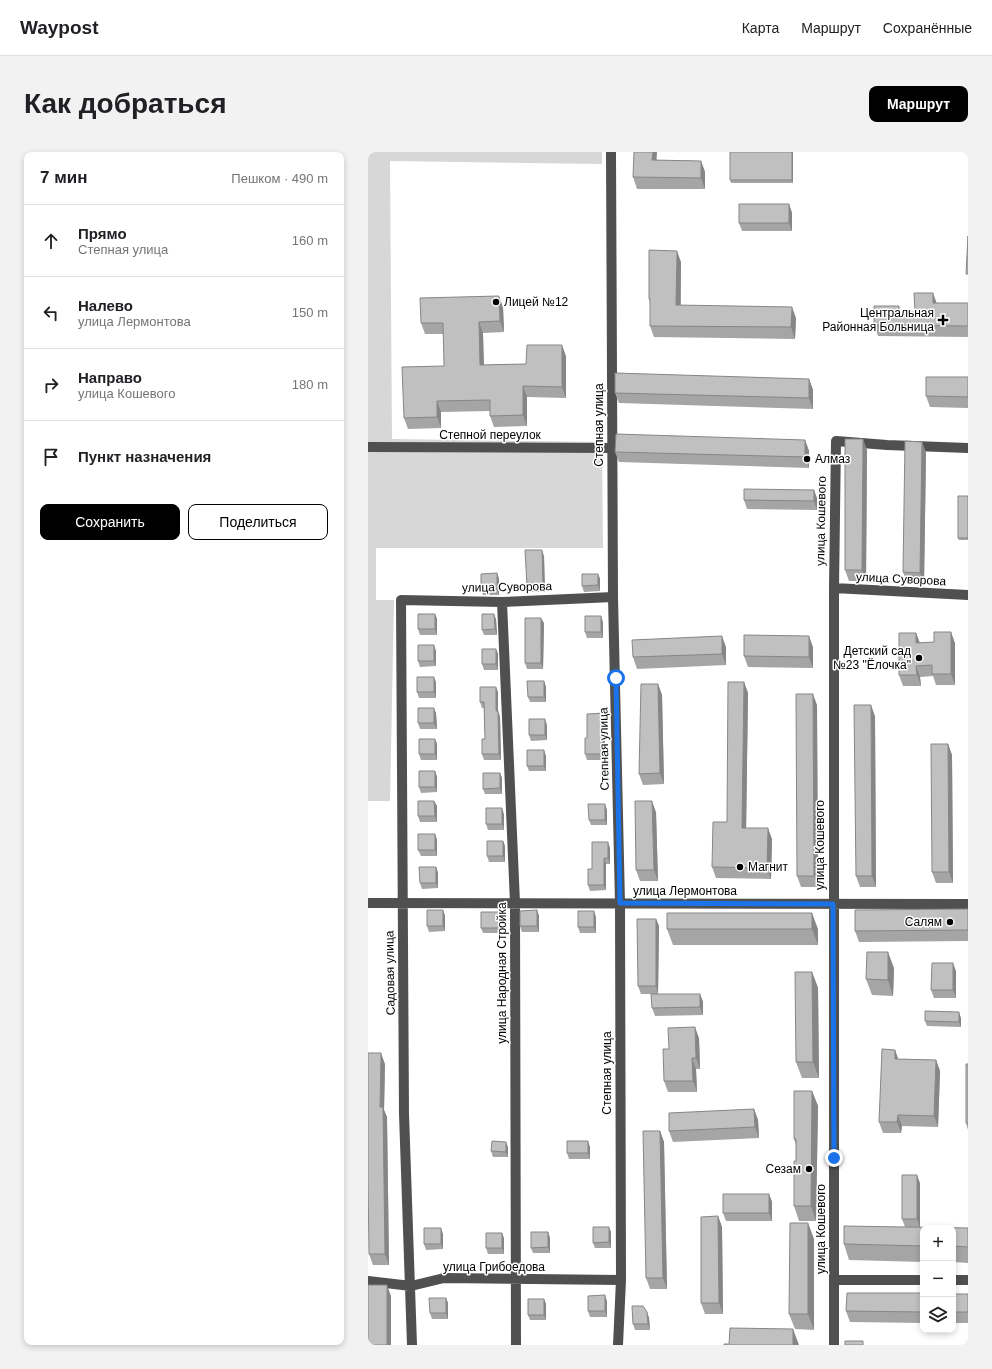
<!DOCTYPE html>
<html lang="ru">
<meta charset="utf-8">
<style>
body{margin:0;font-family:Helvetica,sans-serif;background:#f2f2f2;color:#202124}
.controls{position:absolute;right:12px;bottom:12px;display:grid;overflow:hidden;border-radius:8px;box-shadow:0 2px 6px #0003}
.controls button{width:36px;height:36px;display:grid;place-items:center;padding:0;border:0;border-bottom:1px solid #e0e0e0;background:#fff;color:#202124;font:20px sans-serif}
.stop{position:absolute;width:12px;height:12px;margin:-9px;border:3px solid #1a73e8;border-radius:50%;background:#fff}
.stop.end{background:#1a73e8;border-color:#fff;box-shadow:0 1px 4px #0008}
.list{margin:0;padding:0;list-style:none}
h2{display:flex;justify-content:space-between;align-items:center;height:52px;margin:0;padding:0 16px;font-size:17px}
h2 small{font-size:13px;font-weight:400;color:#757577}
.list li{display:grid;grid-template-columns:26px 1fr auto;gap:12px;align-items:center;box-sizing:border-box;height:72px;padding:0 16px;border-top:1px solid #e0e0e0}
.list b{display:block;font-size:15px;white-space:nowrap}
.list p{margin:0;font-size:13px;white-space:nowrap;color:#757577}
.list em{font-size:13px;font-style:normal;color:#757577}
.actions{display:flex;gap:8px;padding:12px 16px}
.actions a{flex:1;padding:9px 0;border:1px solid #000;border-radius:8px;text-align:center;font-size:14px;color:#000}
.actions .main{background:#000;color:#fff}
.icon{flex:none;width:22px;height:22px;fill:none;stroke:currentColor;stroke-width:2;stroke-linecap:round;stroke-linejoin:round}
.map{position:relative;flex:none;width:600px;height:1193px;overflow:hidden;border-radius:8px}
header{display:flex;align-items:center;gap:24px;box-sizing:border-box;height:56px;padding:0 20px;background:#fff;border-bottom:1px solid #e0e0e0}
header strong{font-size:19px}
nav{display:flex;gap:22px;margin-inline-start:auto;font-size:14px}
.intro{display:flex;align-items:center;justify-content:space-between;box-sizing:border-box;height:96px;padding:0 24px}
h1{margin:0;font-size:28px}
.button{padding:10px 18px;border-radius:8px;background:#000;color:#fff;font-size:14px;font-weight:700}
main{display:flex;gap:24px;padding:0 24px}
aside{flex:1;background:#fff;border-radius:8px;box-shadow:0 2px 6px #0003}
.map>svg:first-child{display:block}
.green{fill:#d7d7d7}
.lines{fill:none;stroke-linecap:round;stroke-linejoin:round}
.minor{stroke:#505050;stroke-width:10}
.wall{fill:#a5a5a5}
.shaded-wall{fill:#868686}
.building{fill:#c0c0c0;stroke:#868686}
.route{stroke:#1a73e8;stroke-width:5}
.poi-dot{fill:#000;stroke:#fff;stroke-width:1.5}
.labels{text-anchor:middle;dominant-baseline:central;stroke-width:3;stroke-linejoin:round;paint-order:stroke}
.poi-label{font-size:12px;fill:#000;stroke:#fff;text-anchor:end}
.street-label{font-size:12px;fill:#000;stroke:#fff}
</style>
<header>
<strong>Waypost</strong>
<nav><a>Карта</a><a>Маршрут</a><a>Сохранённые</a></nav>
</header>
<div class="intro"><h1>Как добраться</h1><a class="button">Маршрут</a></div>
<main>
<aside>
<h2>7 мин<small>Пешком · 490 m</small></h2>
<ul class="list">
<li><svg class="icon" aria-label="ahead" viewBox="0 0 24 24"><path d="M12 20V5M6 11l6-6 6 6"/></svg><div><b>Прямо</b><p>Степная улица</p></div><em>160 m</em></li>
<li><svg class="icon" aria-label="left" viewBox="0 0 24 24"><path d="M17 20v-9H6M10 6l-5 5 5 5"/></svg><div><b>Налево</b><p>улица Лермонтова</p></div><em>150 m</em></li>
<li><svg class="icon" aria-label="right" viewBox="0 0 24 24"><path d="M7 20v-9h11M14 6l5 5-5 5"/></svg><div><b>Направо</b><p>улица Кошевого</p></div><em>180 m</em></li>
<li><svg class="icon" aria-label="arrive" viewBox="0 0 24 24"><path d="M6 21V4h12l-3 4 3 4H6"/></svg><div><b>Пункт назначения</b></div></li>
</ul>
<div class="actions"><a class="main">Сохранить</a><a>Поделиться</a></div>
</aside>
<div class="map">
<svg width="600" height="1193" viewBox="0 0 600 1193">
<rect width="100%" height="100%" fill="#fff"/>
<path class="green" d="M0,0H234V12L22,9L24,287L234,290L235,396H8V448H26L22,649H0Z"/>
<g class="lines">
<path class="minor" d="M243,0L245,445L252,751L253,1128L250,1193
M0,295L245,296
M466,436L600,443
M134,450L147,751L148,1193
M0,751L600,752
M466,1128H555
M585,1128H600
M0,1129L43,1134L76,1126L253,1128
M44,1193L36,962L33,448L134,450L245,445
M466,1193V436L468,289L519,293L600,296"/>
</g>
<path class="wall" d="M362,0H425V31H363L362,28Z
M289,8L333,9L337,20V37H269L265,25Z
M421,52L424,61V79H374L371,71Z
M313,110V153L428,166L427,187L286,185L282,174V151L281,147Z
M568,151H600V185L510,184L506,173L531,154L533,160H547Z
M135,155L136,180L115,181L116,213L158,212L198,204V246L159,245V274L126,275L122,264V259L73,260V276L40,277L36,266L76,214V182H57L53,171Z
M600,225V256L562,255L558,244Z
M441,227L445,238V257L251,251L247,241Z
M437,288L441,299V316L251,310L247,300Z
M554,290L558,301L556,432H539L535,420Z
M499,298L498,429H481L477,418Z
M600,344V388H591L590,386Z
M449,346V358L379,357L376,348Z
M176,404L177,440H161L159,434Z
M129,421L131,427V443H115L113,437Z
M230,422L232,427V439L216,440L214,434Z
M67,462L69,467V483H52L50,477Z
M128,467L129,483H116L114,478Z
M235,470V486H219L217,480Z
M176,471L175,517H159L157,511Z
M548,481L552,491H587V533H568L565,524L552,525L553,534H535L531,523Z
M358,495V513L269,517L265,505Z
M445,495V516L380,515L376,504Z
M128,497L130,502V518H116L114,512Z
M68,499V514L52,515L50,509Z
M176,529L178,535V550H162L160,545Z
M68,530V546H51L49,540Z
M376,530L380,541L378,676L404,687L403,727L348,726L344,715L359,670Z
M290,532L294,543L296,632L275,633L271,622Z
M130,540V559L132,565L133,608H116L114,602L117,587L116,556H114L112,550Z
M449,553L450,735H433L429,724Z
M68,561L69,577H52L50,571Z
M507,564L508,735H492L488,724Z
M238,567L236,608H219L217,602L219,586Z
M179,573V588L163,589L161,583Z
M67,587L69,592V608H53L51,602Z
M580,592L584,603L585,731H568L564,720Z
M178,604V619H161L159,614Z
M67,619L69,625V640L53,641L51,635Z
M132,621L134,626V642H117L115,637Z
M66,649L69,654V670H52L50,664Z
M239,658V673H223L221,668Z
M288,660L290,729H272L268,718Z
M136,662V678H120L118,672Z
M67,682L69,688V704H53L50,698Z
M135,689L137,694V710H121L119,704Z
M242,696V712H238V738L222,739L220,733L224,717Z
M68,715L70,721V736L54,737L52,731Z
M600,757V789L491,790L487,779Z
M75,758L77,764V779L61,780L59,774Z
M169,758L171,764V780H154L152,774Z
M228,765V781H212L210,775Z
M132,766V781H115L113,776Z
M288,767L291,774L290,842H273L270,834Z
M299,777H450V793H305Z
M526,816L525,844L504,843L498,827Z
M588,819V846H566L563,838Z
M444,820L450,836L451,926H434L428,910Z
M332,842L335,850V863L287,864L284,856Z
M593,866V875L559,874L557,869Z
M331,886L332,917H328L329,940H300L296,929L301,897Z
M527,898L530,907L568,908L572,919L570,975L534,974L533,981H515L511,970Z
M17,912L16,958L19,965L21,1113H5L1,1102Z
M600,912V978L598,971Z
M444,939L450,954L448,1069H431L426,1054L428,1009V993L426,987Z
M386,957L390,968L391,986L305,990L301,979Z
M292,979L296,990L299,1137H282L278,1126Z
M140,995V1005H125L123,999Z
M222,995V1007H201L199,1001Z
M552,1031V1075L600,1076V1111L585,1110V1076H555V1110L481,1108L476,1092L537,1075L534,1067Z
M401,1042L404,1050V1069H358L355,1061Z
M350,1064L354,1075L355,1162H337L333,1151Z
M180,1080L182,1086V1101H165L163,1096Z
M243,1080V1096H227L225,1091Z
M75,1082V1097L58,1098L56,1092Z
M136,1086V1102H120L118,1096Z
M446,1087V1178L427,1177L421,1162Z
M555,1141V1171L482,1170L478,1159Z
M585,1142H600V1171H585Z
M78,1146L80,1151V1167H64L62,1161Z
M176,1147L178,1152V1168H162L160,1163Z
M239,1149V1165H222L220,1159Z
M279,1160L281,1166L282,1178H267L265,1172Z"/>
<path class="shaded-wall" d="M285,0H289L288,19L284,8Z
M424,0H425V31L424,28Z
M333,9L337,20V37L333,26Z
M421,52L424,61V79L421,71Z
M309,99L313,110L312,164L308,153Z
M565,141L569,152L565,151Z
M131,144L135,155L136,180L132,169Z
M424,155L428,166L427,187L423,175Z
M111,170L115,181L116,224L112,213Z
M194,193L198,204V246L194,235Z
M441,227L445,238V257L441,246Z
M155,234L159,245V274L155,263Z
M69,249L73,260V276L69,265Z
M495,287L499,298L498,429L494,418Z
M437,288L441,299V316L437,305Z
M554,290L558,301L556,432L552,421Z
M446,338L449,346V358L446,349Z
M174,398L176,404L177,440L175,434Z
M129,421L131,427V443L129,437Z
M230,422L232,427V439L230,433Z
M67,462L69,467V483L67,477Z
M126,462L128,467L129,483L127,477Z
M233,464L235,470V486L233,480Z
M173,466L176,471L175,517L173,511Z
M583,480L587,491V533L583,522Z
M548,481L552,492L548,491Z
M354,484L358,495V513L354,502Z
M441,484L445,495V516L441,505Z
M66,493L68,499V514L66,509Z
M128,497L130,502V518L128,512Z
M548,514L552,525L553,534L549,523Z
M66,525L68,530V546L66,540Z
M176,529L178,535V550L176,545Z
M376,530L380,541L378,687L374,676Z
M290,532L294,543L296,632L292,621Z
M128,535L130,540V565L128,559Z
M445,542L449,553L450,735L446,724Z
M503,553L507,564L508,735L504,724Z
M66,556L68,561L69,577L66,571Z
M130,559L132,565L133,608L131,602Z
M235,561L238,567L236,608L234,602Z
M177,567L179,573V588L177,583Z
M67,587L69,592V608L67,602Z
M580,592L584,603L585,731L581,720Z
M176,598L178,604V619L176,614Z
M67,619L69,625V640L67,635Z
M132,621L134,626V642L132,636Z
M66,649L69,654V670L67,664Z
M284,649L288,660L290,729L286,718Z
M237,652L239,658V673L237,668Z
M134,656L136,662V678L134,672Z
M400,676L404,687L403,727L399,716Z
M67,682L69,688V704L67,698Z
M135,689L137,694V710L135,704Z
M240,690L242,696V712L240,706Z
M236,706L238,712V738L236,733Z
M68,715L70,721V736L68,731Z
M75,758L77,764V779L75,774Z
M169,758L171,764V780L169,774Z
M226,759L228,765V781L226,775Z
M130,760L132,766V781L130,776Z
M444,761L450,777V793L444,777Z
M288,767L291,774L290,842L288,834Z
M520,800L526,816L525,844L520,828Z
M585,811L588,819V846L585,838Z
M444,820L450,836L451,926L445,910Z
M332,842L335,850V863L332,855Z
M591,860L593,866V875L591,870Z
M327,875L331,886L332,917L328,906Z
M527,898L531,909L527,907Z
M13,901L17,912L16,958L19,965L21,1113L17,1102L12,955Z
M324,906L328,917L329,940L325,929Z
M568,908L572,919L570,975L566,964Z
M444,939L450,954L448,1069L443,1054Z
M386,957L390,968L391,986L387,975Z
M530,963L534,974L533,981L529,970Z
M292,979L296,990L299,1137L295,1126Z
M220,989L222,995V1007L220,1001Z
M138,990L140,995V1005L138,1000Z
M549,1023L552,1031V1076L549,1067Z
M401,1042L404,1050V1069L401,1061Z
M350,1064L354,1075L355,1162L351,1151Z
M440,1071L446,1087V1178L440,1162Z
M241,1075L243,1080V1096L241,1090Z
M73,1076L75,1082V1097L73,1092Z
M180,1080L182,1086V1101L180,1095Z
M134,1081L136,1086V1102L134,1096Z
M19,1133L23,1144V1193H19Z
M237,1143L239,1149V1165L237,1159Z
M78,1146L80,1151V1167L78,1161Z
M176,1147L178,1152V1168L176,1163Z
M279,1160L281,1166L282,1178L280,1172Z
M425,1177L431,1193H425Z"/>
<path class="building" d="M266,0H285L284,8L333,9V26L265,25Z
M362,0H424V28H362Z
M371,52H421V71H371Z
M600,84V122H598Z
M281,98L309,99L308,153L424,155L423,175L282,174V147H281Z
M546,141H565V151H600V174L506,173V154H531L530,160H547Z
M131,144L132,169L111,170L112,213L158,212L159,193H194V235L155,234V263L122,264V248L69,249V265L36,266L34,215L76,214L75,171H53L52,146Z
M247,221L441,227V246L247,241Z
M558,225H600V245L558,244Z
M248,282L437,288V305L247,300Z
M477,287H495L494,418H477Z
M537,289L554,290L552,421L535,420Z
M376,337L446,338V349L376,348Z
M590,344H600V386H590Z
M157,398H174L175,434H159Z
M129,421V437H113V422Z
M214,422H230V433L214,434Z
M50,462H67V477H50Z
M114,462H126L127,477L114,478Z
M217,464H233V480H217Z
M157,466H173V511H157Z
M566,480H583V522H564V513L548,514L549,523H531V481H548V491L566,490Z
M376,483L441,484V505L376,504Z
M354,484V502L265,505L264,488Z
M50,493H66V509H50Z
M114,497H128V512H114Z
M49,525H66V540H49Z
M159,529H176V545H160Z
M360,530H376L374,676H400L399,716L344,715L345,670H359Z
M273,532H290L292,621L271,622Z
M112,535H128V559H130L131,602H114V587H117L116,550H112Z
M428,542H445L446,724H429Z
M486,553H503L504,724H488Z
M50,556H66V571H50Z
M235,561L234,602H217V586H219V562Z
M161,567H177V583H161Z
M51,587H67V602H51Z
M563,592H580L581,720H564Z
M159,598H176V614H159Z
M51,619H67V635H51Z
M115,621H132V636L115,637Z
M50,649H66L67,664H50Z
M267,649H284L286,718H268Z
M220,652H237V668H221Z
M118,656H134V672H118Z
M50,682H67V698H50Z
M119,689H135V704H119Z
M224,690H240V706H236V733H220V717H224Z
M51,715H68V731H52Z
M600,757V778L487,779V758Z
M59,758H75V774H59Z
M169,758V774H152V759Z
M210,759H226V775H210Z
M113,760H130V776H113Z
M299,761H444V777H299Z
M269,767H288V834H270Z
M499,800H520V828L498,827Z
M564,811H585V838H563Z
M427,820H444L445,910H428Z
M283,842H332V855L284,856Z
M557,859L591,860V870L557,869Z
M327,875L328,906H324L325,929H296L295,897H301L300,876Z
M514,897L527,898V907L568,908L566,964L530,963L529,970H511Z
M0,901H13L12,955H15L17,1102H1L0,1027Z
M598,912H600V972L598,971Z
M426,939H444L443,1054H426V1009H428V987H426Z
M386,957L387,975L301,979V961Z
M275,979H292L295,1126H278Z
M124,989L138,990V1000L123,999Z
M199,989H220V1001H199Z
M534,1023H549V1067H534Z
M355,1042H401V1061H355Z
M350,1064L351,1151H333V1065Z
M422,1071H440V1162H421Z
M476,1074L600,1076V1095L585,1094V1076H555V1094L476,1092Z
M225,1075H241V1090L225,1091Z
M56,1076H73V1092H56Z
M163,1080H180V1095L163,1096Z
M118,1081H134V1096H118Z
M0,1133H19V1193H0Z
M479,1141H555V1160L478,1159Z
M585,1142H600V1160H585Z
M237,1143V1159H220V1144Z
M61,1146H78V1161H62Z
M160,1147H176V1163H160Z
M264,1154H275L279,1160L280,1172H265Z
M362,1176L425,1177V1193H356V1192H361Z
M477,1189H495V1193H477Z"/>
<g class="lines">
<path class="route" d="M248,526L252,751L465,752L466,1006"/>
</g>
<g class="poi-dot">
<circle cx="128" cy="150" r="4"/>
<path d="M573 162h4v4h4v4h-4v4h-4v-4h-4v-4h4z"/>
<circle cx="439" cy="307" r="4"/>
<circle cx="551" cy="506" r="4"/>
<circle cx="372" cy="715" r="4"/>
<circle cx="582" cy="770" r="4"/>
<circle cx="441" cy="1017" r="4"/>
</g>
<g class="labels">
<g class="poi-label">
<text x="136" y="150" text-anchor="start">Лицей №12</text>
<text x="566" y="161">Центральная<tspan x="566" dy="14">Районная Больница</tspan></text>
<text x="447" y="307" text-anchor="start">Алмаз</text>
<text x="543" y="499">Детский сад<tspan x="543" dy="14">№23 "Ёлочка"</tspan></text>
<text x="380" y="715" text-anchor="start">Магнит</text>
<text x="574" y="770">Салям</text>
<text x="433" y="1017">Сезам</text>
</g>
<g class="street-label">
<text transform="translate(231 273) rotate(-90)">Степная улица</text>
<text x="122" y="283">Степной переулок</text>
<text transform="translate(453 369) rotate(-89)">улица Кошевого</text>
<text transform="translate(533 427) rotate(3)">улица Суворова</text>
<text transform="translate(139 435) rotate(-1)">улица Суворова</text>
<text transform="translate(236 597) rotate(-91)">Степная улица</text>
<text transform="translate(452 693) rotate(-90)">улица Кошевого</text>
<text x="317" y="739">улица Лермонтова</text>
<text transform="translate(22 821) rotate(-91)">Садовая улица</text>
<text transform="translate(134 821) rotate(-90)">улица Народная Стройка</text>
<text transform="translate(239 921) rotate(-90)">Степная улица</text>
<text transform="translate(453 1077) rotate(-90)">улица Кошевого</text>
<text x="126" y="1115">улица Грибоедова</text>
</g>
</g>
</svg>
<div class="controls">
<button>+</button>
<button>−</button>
<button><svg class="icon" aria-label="layers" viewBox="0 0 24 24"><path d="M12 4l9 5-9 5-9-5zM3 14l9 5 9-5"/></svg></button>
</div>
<div class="stop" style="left:248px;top:526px"></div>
<div class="stop end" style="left:466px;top:1006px"></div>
</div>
</main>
